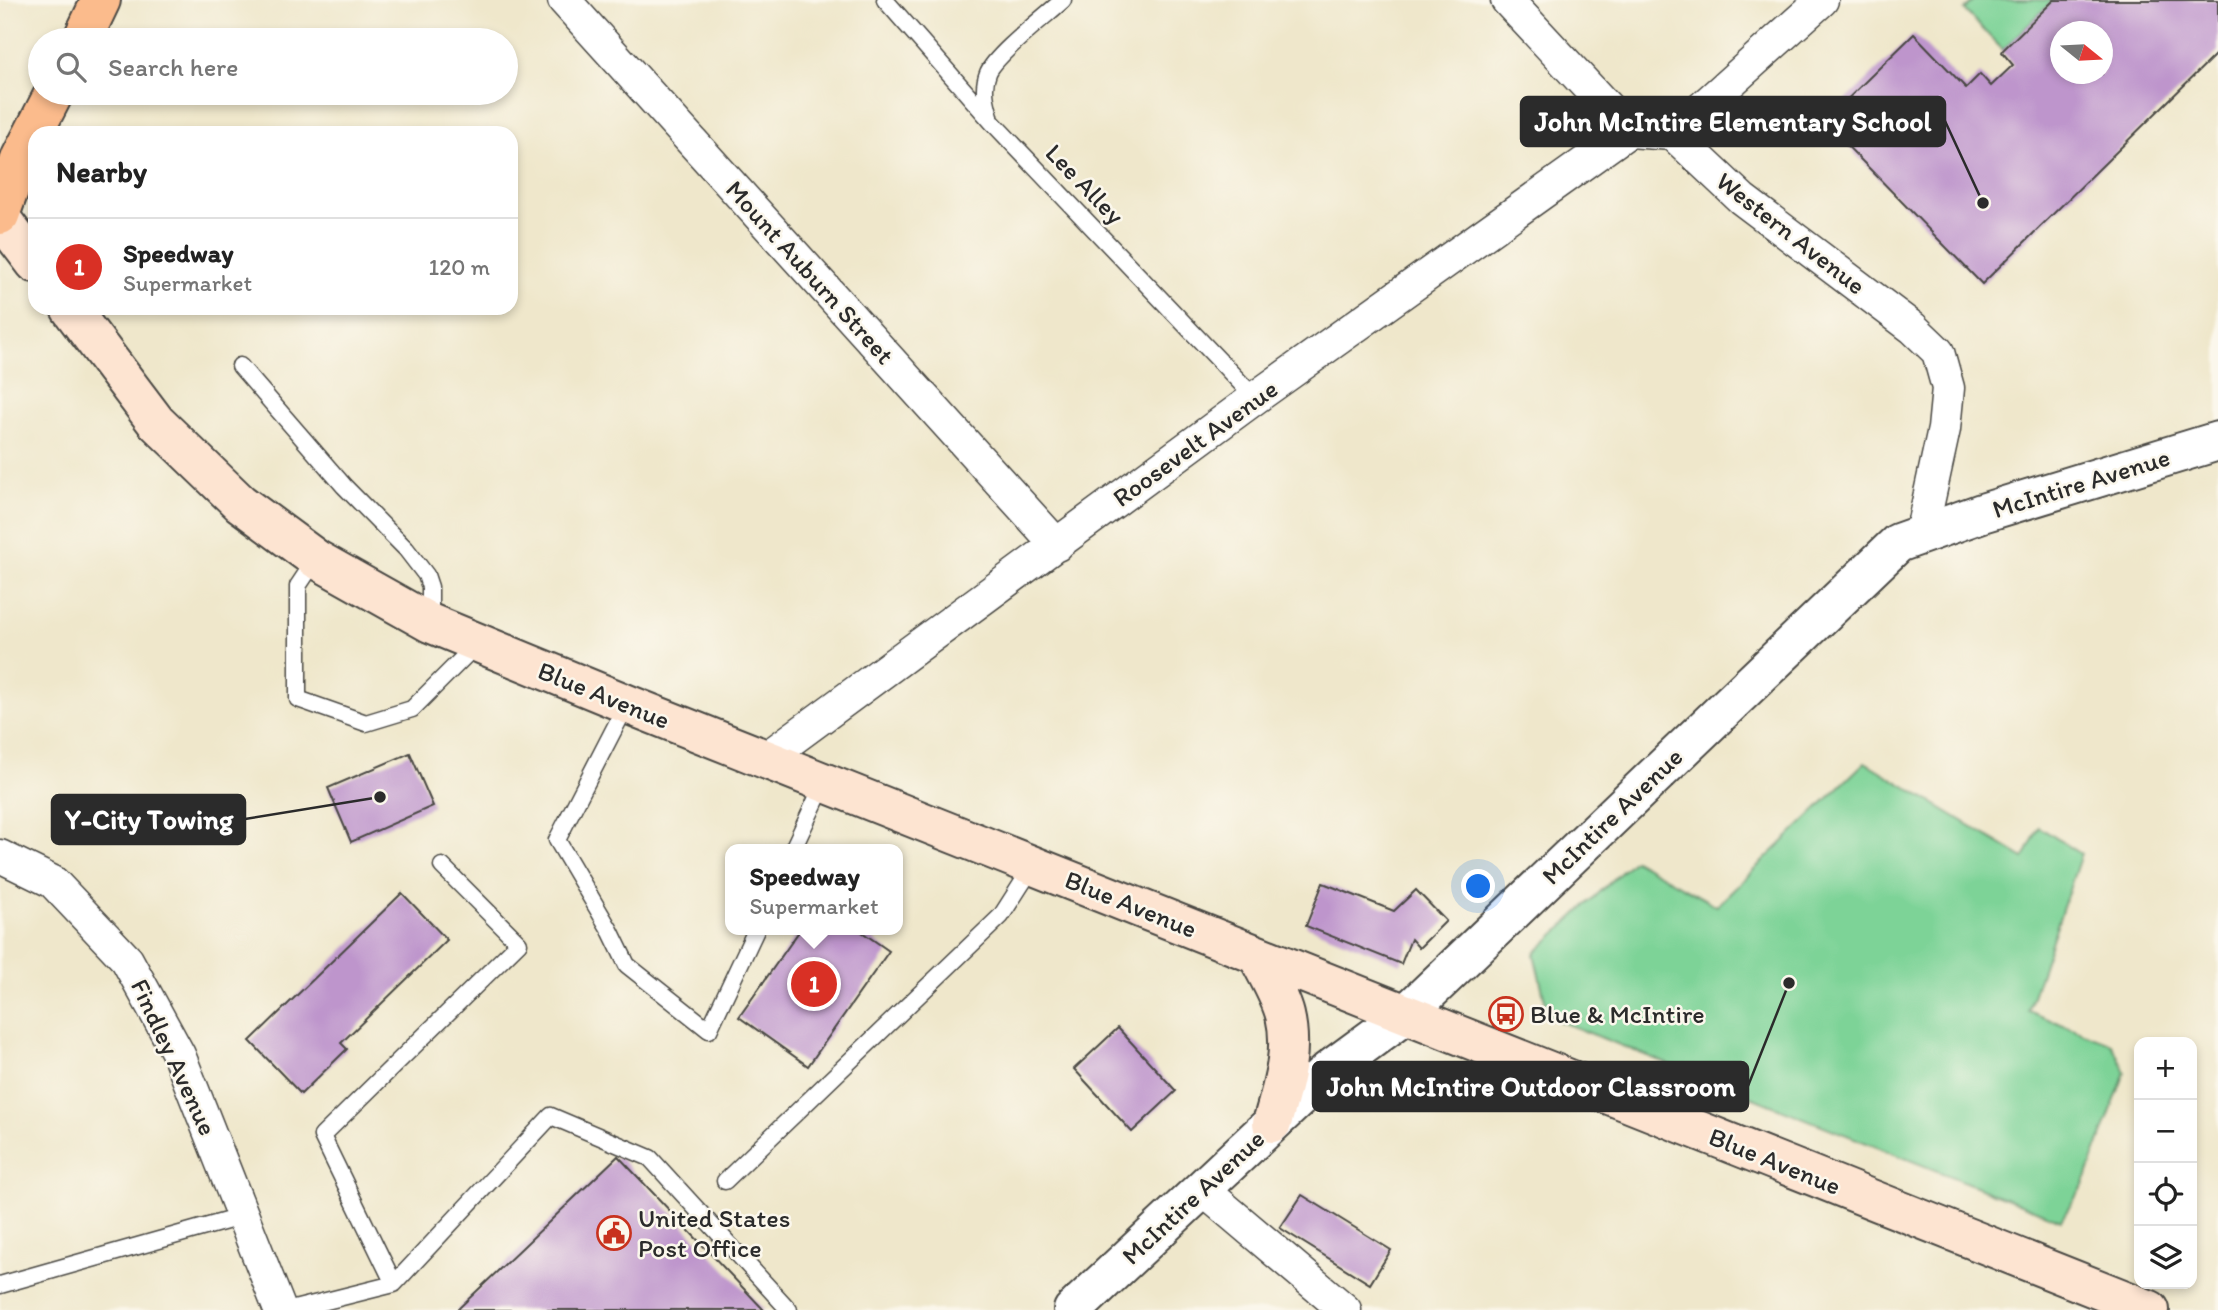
<!DOCTYPE html>
<meta charset="utf-8">
<style>
body{margin:0;font-family:Itim,sans-serif;background:#f2f2f2;color:#222}
.controls{position:absolute;right:21px;bottom:21px;display:grid;overflow:hidden;border-radius:14px;box-shadow:0 4px 10px #0003}
.controls button{width:63px;height:63px;display:grid;place-items:center;padding:0;border:0;border-bottom:2px solid #e0e0e0;background:#fff;color:#222;font:35px sans-serif}
.compass{position:absolute;left:2050px;top:21px;width:63px;height:63px;border-radius:50%;background:#fff;box-shadow:0 4px 10px #0003;rotate:108deg}
.you{position:absolute;left:1479px;top:887px;width:24px;height:24px;margin:-18px;border:5px solid #fff;border-radius:50%;background:#1a73e8;box-shadow:0 0 0 10px #1a73e833}
.badge{display:grid;place-items:center;width:46px;height:46px;border-radius:50%;background:#d93025;color:#fff;font-size:23px;font-weight:700}
.pin{position:absolute;translate:-50% -50%;border:4px solid #fff;box-shadow:0 2px 7px #0006}
.popup{position:absolute;left:725px;top:844px;width:178px;height:91px;box-sizing:border-box;display:grid;place-content:center;border-radius:14px;background:#fff;filter:drop-shadow(0 2px 5px #0005);font-size:23px;white-space:nowrap;color:#767676}
.popup b{font-size:26px;color:#222}
.popup::after{content:'';position:absolute;left:50%;top:100%;margin-left:-14px;border:14px solid transparent;border-top-color:#fff}
.list{margin:0;padding:0;list-style:none}
h2{display:flex;justify-content:space-between;align-items:center;height:91px;margin:0;padding:0 28px;font-size:30px}
h2 small{font-size:23px;font-weight:400;color:#767676}
.list li{display:grid;grid-template-columns:46px 1fr auto;gap:21px;align-items:center;box-sizing:border-box;height:98px;padding:0 28px;border-top:2px solid #e0e0e0}
.list b{display:block;font-size:26px;white-space:nowrap}
.list p{margin:0;font-size:23px;white-space:nowrap;color:#767676}
.list em{font-size:23px;font-style:normal;color:#767676}
.icon{flex:none;width:38px;height:38px;fill:none;stroke:currentColor;stroke-width:2;stroke-linecap:round;stroke-linejoin:round}
.map{position:relative;flex:none;width:2218px;height:1310px;overflow:hidden}
.search{position:absolute;background:#fff;box-shadow:0 4px 10px #0003;left:28px;top:28px;width:490px;height:77px;display:flex;align-items:center;gap:18px;box-sizing:border-box;padding:0 24px;border-radius:38px;color:#767676;font-size:26px}
.panel{position:absolute;background:#fff;box-shadow:0 4px 10px #0003;left:28px;top:126px;width:490px;height:189px;border-radius:21px}
.map>svg:first-child{display:block}
.green{fill:#7dd397;stroke:#547f61;stroke-width:2}
.building{fill:#be95cc;fill-rule:evenodd}
.lines{fill:none;stroke-linecap:round;stroke-linejoin:round}
.service-casing{stroke:#484743;stroke-width:19}
.minor-casing{stroke:#484743;stroke-width:35}
.tertiary-casing{stroke:#484743;stroke-width:42}
.secondary-casing{stroke:#484743;stroke-width:42}
.motorway-casing{stroke:#484743;stroke-width:42}
.service{stroke:#fff;stroke-width:16}
.minor{stroke:#fff;stroke-width:32}
.tertiary{stroke:#fff;stroke-width:38}
.secondary{stroke:#fde4d1;stroke-width:38}
.motorway{stroke:#fbbb8c;stroke-width:38}
.labels{text-anchor:middle;dominant-baseline:central;stroke-width:5;stroke-linejoin:round;paint-order:stroke}
.street-label{font-size:26px;fill:#2b2b2b;stroke:#fbf7ec}
.poi-label{font-size:26px;fill:#2b2b2b;stroke:#fbf7ec;text-anchor:start}
.leader{fill:none;stroke:#2b2b2b;stroke-width:2.5}
.callout-dot{fill:#2b2b2b;stroke:#fbf7ec;stroke-width:2.5}
.callout{fill:#2b2b2b;stroke:#2b2b2b;stroke-width:2.5}
.callout-label{font-size:28px;text-anchor:middle;font-weight:bold;fill:#fff}
</style>
<div class="map">
<svg width="2218" height="1310" viewBox="0 0 2218 1310">
<rect width="100%" height="100%" fill="#fbf7ec"/>
<filter id="ink" filterUnits="userSpaceOnUse"><feTurbulence type="fractalNoise" baseFrequency=".0143" numOctaves="2"/><feDisplacementMap in="SourceGraphic" scale="14" xChannelSelector="R" yChannelSelector="G"/><feConvolveMatrix kernelMatrix="1 2 1 2 8 2 1 2 1" color-interpolation-filters="sRGB"/></filter>
<filter id="wash" filterUnits="userSpaceOnUse"><feTurbulence type="fractalNoise" baseFrequency=".00686" numOctaves="4" result="noise"/><feDisplacementMap in="SourceGraphic" scale="28" xChannelSelector="R" yChannelSelector="G"/><feGaussianBlur stdDeviation="1.57" result="paint"/><feColorMatrix in="noise" values="0 0 0 0 0 0 0 0 0 0 0 0 0 0 0 0 0 1.4 0 .05"/><feComposite in="paint" operator="in"/></filter>
<g filter="url(#wash)">
<rect width="100%" height="100%" fill="#efe7cb"/>
<path class="green" d="M1974,0H2054L2003,50L1964,10Z
M1865,762L2024,858L2039,827L2081,854L2028,1011L2112,1044L2125,1072L2084,1184L2061,1220L1549,1017L1534,954L1634,860L1717,906Z"/>
<g id="blocks">
<path class="building" d="M2054,0H2218V52L1982,284L1824,122L1914,34L1966,88L1980,74L1991,86L2013,65L2002,52L2003,50ZM2060,32H2102V74H2060Z
M410,753L433,806L351,842L328,788Z
M1323,883L1394,911L1416,890L1446,921L1419,948L1411,939L1401,964L1306,926Z
M402,893L447,940L341,1043L347,1049L301,1094L250,1041Z
M800,930H859L889,951L808,1066L739,1017Z
M1118,1028L1176,1091L1132,1132L1074,1069Z
M618,1156L764,1310H457Z
M1302,1195L1391,1250L1370,1284L1280,1228Z"/>
</g>
</g>
<g filter="url(#ink)">
<use href="#blocks" fill-opacity="0" stroke="#484743" stroke-width="2"/>
<g class="lines">
<g class="service-casing">
<path id="service" d="M885,0L992,122L1255,398
M990,116C986,102 982,88 988,73C995,55 1047,15 1063,0
M240,366L344,486L406,549L426,575L430,587V621
M316,559L298,586V699L366,723L412,709L477,644
M627,704L557,840L610,930L627,965L709,1030L756,930
M793,849L824,783
M725,1181L1001,916L1033,866
M394,1284L551,1116L650,1158L789,1310
M0,1285L244,1216
M290,1310L394,1284L322,1136L519,943L442,866"/>
</g>
<g class="minor-casing">
<path id="minor" d="M564,0L1057,545
M1507,0L1629,131L1673,134L1742,199L1913,328L1938,352L1948,388L1944,429L1921,535
M1673,134L1822,0
M765,759L1255,398L1629,131
M0,856L53,882L127,960L179,1055L280,1310
M1202,1189L1345,1310"/>
</g>
<g class="tertiary-casing">
<path id="tertiary" d="M1073,1310L1328,1071L1407,1013L1898,543L1982,513L2218,441"/>
</g>
<g class="secondary-casing">
<path id="secondary" d="M0,217L35,263
M70,308L156,422L240,503L316,559L430,623L627,704L2150,1310
M1258,956C1267,975 1280,995 1285,1015C1294,1052 1282,1088 1272,1123"/>
</g>
<g class="motorway-casing">
<path id="motorway" d="M82,40L101,0
M0,215L21,157L54,93"/>
</g>
<use href="#service" class="service"/>
<use href="#minor" class="minor"/>
<use href="#tertiary" class="tertiary"/>
<use href="#secondary" class="secondary"/>
<use href="#motorway" class="motorway"/>
</g>
</g>
<defs>
<g id="bus-ring" transform="scale(1.75)"><circle r="9.5" fill="#fbf7ec" stroke="#c8321e" stroke-width="1.5"/><path d="M-5-6H5V4H4V6H2V4H-2V6H-4V4H-5ZM-3.5-4V0h7V-4ZM-3.5 1.2v1.5H-2V1.2ZM2 1.2v1.5H3.5V1.2Z" fill="#c8321e"/></g>
<g id="civic-ring" transform="scale(1.75)"><circle r="9.5" fill="#fbf7ec" stroke="#c8321e" stroke-width="1.5"/><path d="M-.6-6.5H3V-4.5H.6V-3L4-1V1h2V6H-6V1h2V-1L-.6-3ZM-1.2 2.5V6h2.4V2.5Z" fill="#c8321e"/></g>
</defs>
<g fill-rule="evenodd">
<use href="#bus-ring" x="1506" y="1014"/>
<use href="#civic-ring" x="614" y="1233"/>
</g>
<g class="labels">
<g class="street-label">
<text transform="translate(1085 184) rotate(46)">Lee Alley</text>
<text transform="translate(1791 233) rotate(38)">Western Avenue</text>
<text transform="translate(810 272) rotate(48)">Mount Auburn Street</text>
<text transform="translate(1195 443) rotate(-36)">Roosevelt Avenue</text>
<text transform="translate(2081 483) rotate(-17)">McIntire Avenue</text>
<text transform="translate(604 695) rotate(22)">Blue Avenue</text>
<text transform="translate(1612 816) rotate(-44)">McIntire Avenue</text>
<text transform="translate(1131 904) rotate(22)">Blue Avenue</text>
<text transform="translate(174 1057) rotate(65)">Findley Avenue</text>
<text transform="translate(1775 1161) rotate(22)">Blue Avenue</text>
<text transform="translate(1193 1197) rotate(-43)">McIntire Avenue</text>
</g>
<g class="poi-label">
<text x="1530" y="1014">Blue &amp; McIntire</text>
<text x="638" y="1218">United States<tspan x="638" dy="30">Post Office</tspan></text>
</g>
</g>
<path class="leader" d="M1983 203L1945 121M380 797L245 819M1789 983L1748 1086"/>
<g class="callout-dot">
<circle cx="1983" cy="203" r="7"/>
<circle cx="380" cy="797" r="7"/>
<circle cx="1789" cy="983" r="7"/>
</g>
<g class="callout">
<rect x="1521" y="97" width="424" height="49" rx="7"/>
<rect x="52" y="795" width="193" height="49" rx="7"/>
<rect x="1313" y="1062" width="435" height="49" rx="7"/>
</g>
<g class="callout-label">
<text x="1733" y="131">John McIntire Elementary School</text>
<text x="149" y="829">Y-City Towing</text>
<text x="1531" y="1096">John McIntire Outdoor Classroom</text>
</g>
</svg>
<div class="controls">
<button>+</button>
<button>−</button>
<button><svg class="icon" aria-label="locate" viewBox="0 0 24 24"><circle cx="12" cy="12" r="6"/><path d="M12 2v4M12 18v4M2 12h4M18 12h4"/></svg></button>
<button><svg class="icon" aria-label="layers" viewBox="0 0 24 24"><path d="M12 4l9 5-9 5-9-5zM3 14l9 5 9-5"/></svg></button>
</div>
<svg class="compass" viewBox="-18 -18 36 36"><path d="M0-13l5 13h-10z" fill="#e53935"/><path d="M0 13l5-13h-10z" fill="#767676"/></svg>
<div class="you"></div>
<div class="pin badge" style="left:814px;top:984px">1</div>
<div class="popup"><b>Speedway</b>Supermarket</div>
<div class="search"><svg class="icon" aria-label="search" viewBox="0 0 24 24"><circle cx="10" cy="10" r="6"/><path d="M15 15l6 6"/></svg>Search here</div>
<section class="panel">
<h2>Nearby<small></small></h2>
<ul class="list">
<li><span class="badge">1</span><div><b>Speedway</b><p>Supermarket</p></div><em>120 m</em></li>
</ul>
</section>
</div>
